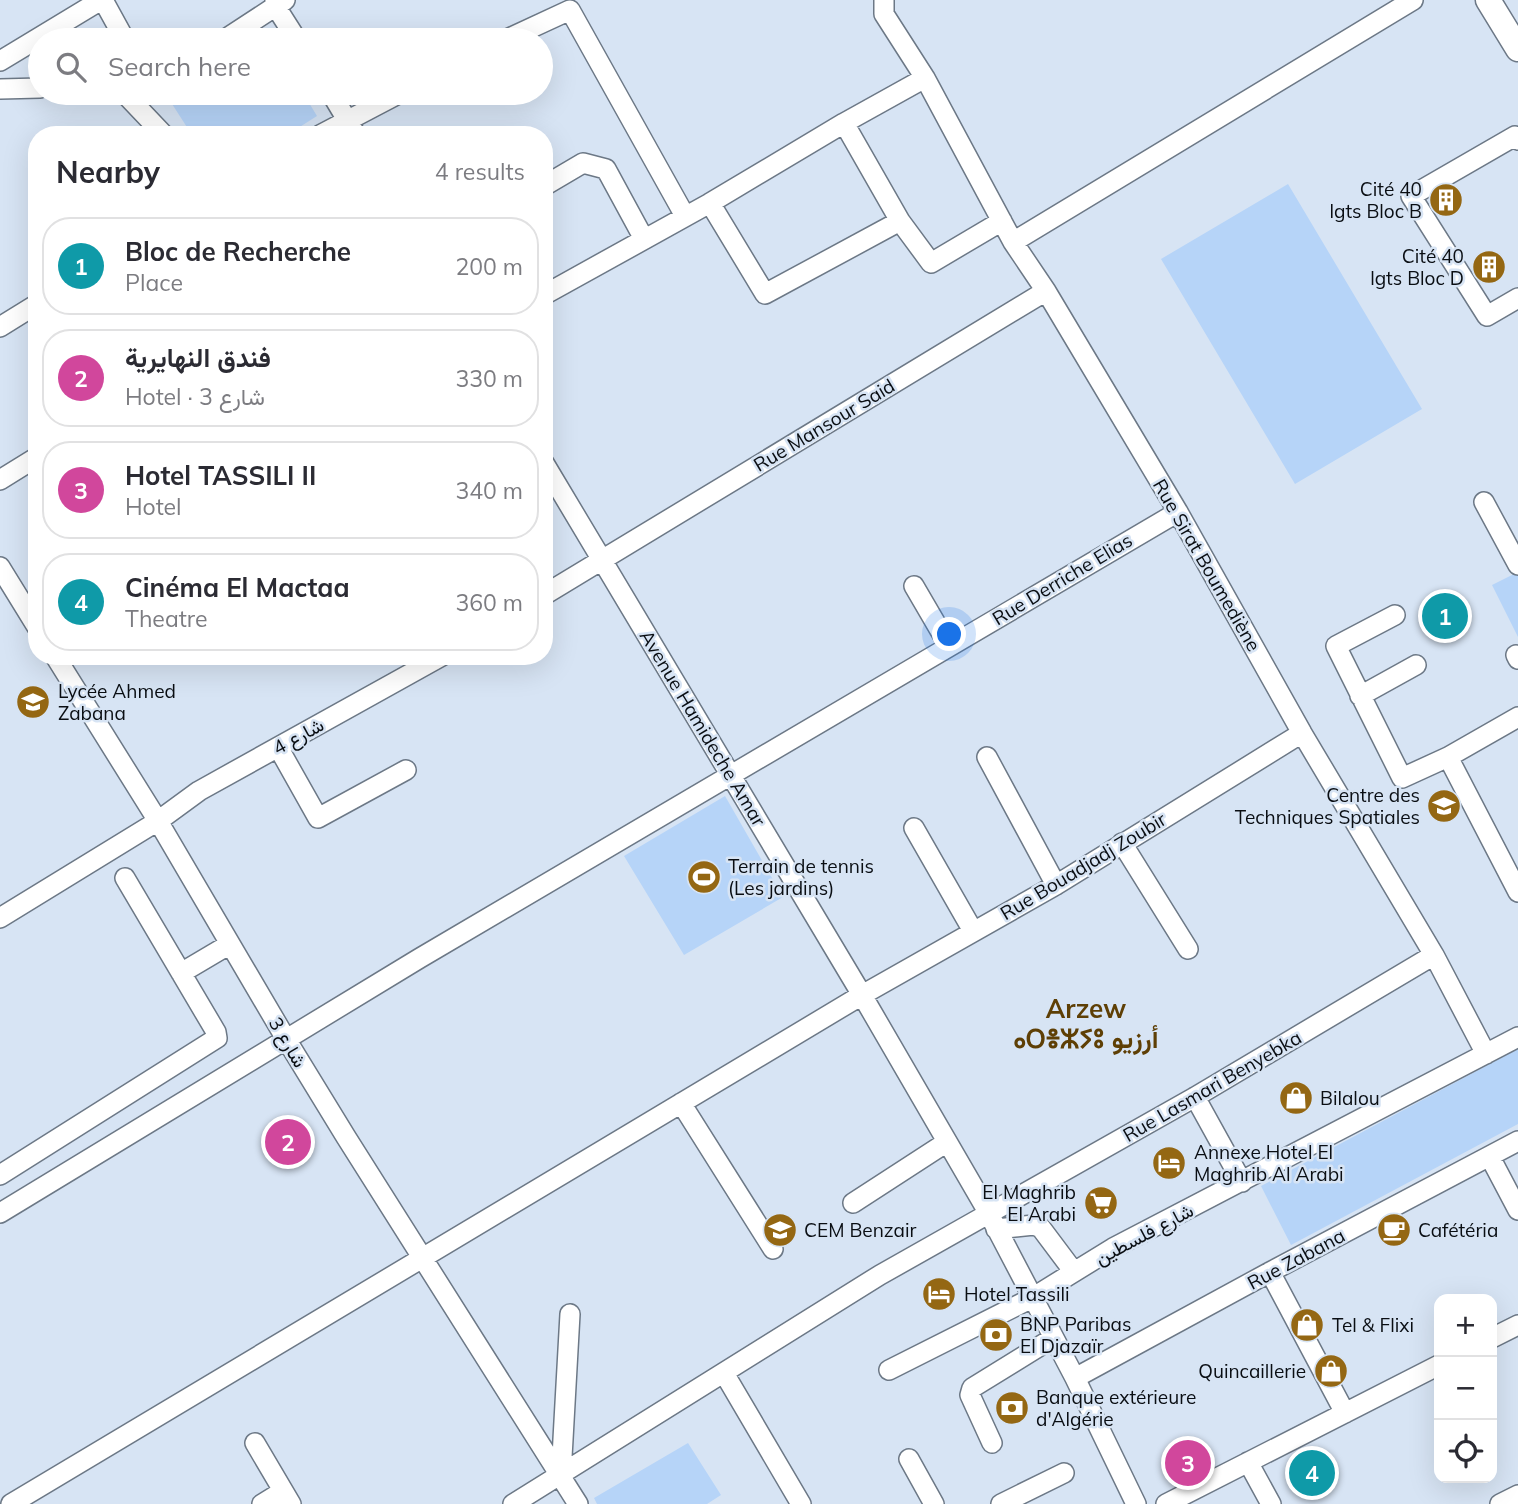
<!DOCTYPE html>
<meta charset="utf-8">
<style>
body{margin:0;font-family:Mulish,Vazirmatn,"Noto Sans Tifinagh",sans-serif;background:#f2f2f3;color:#2b2b33}
.controls{position:absolute;right:21px;bottom:21px;display:grid;overflow:hidden;border-radius:14px;box-shadow:0 7px 28px #0002}
.controls button{width:63px;height:63px;display:grid;place-items:center;padding:0;border:0;border-bottom:2px solid #e1e1e2;background:#fff;color:#2b2b33;font:35px sans-serif}
.you{position:absolute;left:950px;top:635px;width:24px;height:24px;margin:-18px;border:5px solid #fff;border-radius:50%;background:#1a73e8;box-shadow:0 0 0 10px #1a73e833}
.badge{display:grid;place-items:center;width:46px;height:46px;border-radius:50%;background:#946713;color:#fff;font-size:23px;font-weight:700}
.pin{position:absolute;translate:-50% -50%;border:4px solid #fff;box-shadow:0 2px 7px #0006}
.list{margin:0;padding:0;list-style:none}
h2{display:flex;justify-content:space-between;align-items:center;height:91px;margin:0;padding:0 28px;font-size:30px}
h2 small{font-size:23px;font-weight:400;color:#7c7c81}
.list li{display:grid;grid-template-columns:46px 1fr auto;gap:21px;align-items:center;box-sizing:border-box;height:98px;margin:0 14px 14px;padding:0 14px;border:2px solid #e1e1e2;border-radius:28px}
.list b{display:block;font-size:26px;white-space:nowrap}
.list p{margin:0;font-size:23px;white-space:nowrap;color:#7c7c81}
.list em{font-size:23px;font-style:normal;color:#7c7c81}
.icon{flex:none;width:38px;height:38px;fill:none;stroke:currentColor;stroke-width:2;stroke-linecap:round;stroke-linejoin:round}
.map{position:relative;flex:none;width:1518px;height:1504px;overflow:hidden}
.search{position:absolute;background:#fff;box-shadow:0 7px 28px #0002;left:28px;top:28px;width:525px;height:77px;display:flex;align-items:center;gap:18px;box-sizing:border-box;padding:0 24px;border-radius:38px;color:#7c7c81;font-size:26px}
.panel{position:absolute;background:#fff;box-shadow:0 7px 28px #0002;left:28px;top:126px;width:525px;height:539px;border-radius:28px}
.map>svg:first-child{display:block}
.green{fill:#b6d4f8}
.lines{fill:none;stroke-linecap:round;stroke-linejoin:round}
.minor-casing{stroke:#6c7886;stroke-width:22}
.major-casing{stroke:#6c7886;stroke-width:27}
.minor{stroke:#fff;stroke-width:19}
.major{stroke:#fff;stroke-width:24}
.labels{text-anchor:middle;dominant-baseline:central;stroke-width:5;stroke-linejoin:round;paint-order:stroke}
.poi-label{font-size:19px;fill:#0a0e13;stroke:#d7e4f4;text-anchor:start}
.street-label{font-size:19px;fill:#0a0e13;stroke:#d7e4f4}
.district-label{font-size:26px;font-weight:bold;fill:#5e3f05;stroke:#d7e4f4}
</style>
<div class="map">
<svg width="1518" height="1504" viewBox="0 0 1518 1504">
<rect width="100%" height="100%" fill="#d7e4f4"/>
<path class="green" d="M165,93H303L317,116L287,135H192Z
M1288,184L1422,409L1295,484L1161,259Z
M1518,572V637L1492,585Z
M725,796L783,897L684,955L624,856Z
M1518,1049V1124L1291,1245L1261,1186Z
M688,1443L721,1495L707,1504H597L594,1498Z"/>
<g class="lines">
<g class="minor-casing">
<path id="minor" d="M103,0L125,40
M275,0L276,7L297,40
M884,0V14L925,78L1013,242L1046,291L1178,512L1302,733L1434,955L1486,1054
M224,40L285,0
M505,40L570,10L685,216
M0,61L101,0
M0,89L40,88
M116,93L125,94L164,135
M331,93L356,135
M844,123L900,221L931,263L1002,221
M320,135L400,93
M1518,140L1515,136L1411,196L1487,316L1518,298
M544,186L583,163L606,169L644,239
M710,203L765,294L900,221
M1013,242L1413,0
M544,295L710,203L844,123L925,78
M0,327L37,304
M544,463L862,995L988,1212L1075,1378L1136,1504
M0,480L37,457
M1484,502L1518,565
M0,567L37,627
M914,586L949,646
M544,595L1046,291
M1395,615L1336,646L1402,778L1448,757L1518,717
M1516,655L1518,659
M55,656L158,821L286,1039L346,1137L578,1504
M1360,696L1416,665
M278,747L318,818L406,770
M987,757L1056,885
M1448,757L1518,892
M914,828L973,931
M1122,843L1188,949
M0,918L158,821L199,791L442,656
M181,973L230,944
M1195,1097L1242,1182
M681,1103L773,1249
M1490,1157L1518,1210
M0,1175L217,1038L216,1032L125,878
M853,1203L947,1142
M0,1213L420,958L1178,512
M996,1229L1034,1225L1041,1228L1074,1272
M1270,1272L1345,1413
M1492,1338L1518,1325
M889,1370L1032,1298L1113,1248L1518,1037
M724,1373L801,1504
M1075,1378L1270,1272L1518,1141
M255,1443L291,1504
M992,1443L970,1395L972,1388L1053,1338
M909,1459L934,1504
M1248,1462L1271,1504
M561,1475L570,1314
M11,1504L862,995L1056,885L1302,733
M262,1504L283,1491
M513,1504L880,1275L1195,1097L1434,955
M1001,1504L1064,1473
M1166,1504L1439,1365
M1500,1504L1518,1495"/>
</g>
<g class="major-casing">
<path id="major" d="M1488,0L1518,49"/>
</g>
<use href="#minor" class="minor"/>
<use href="#major" class="major"/>
</g>
<defs>
<g id="building-disc" transform="scale(1.75)"><circle r="9.5" fill="#946713" stroke="#d7e4f4"/><path d="M-4-6H4V6H1V3H-1V6H-4ZM-2.5-4.3h1.7v1.8h-1.7ZM.8-4.3h1.7v1.8H.8ZM-2.5-1h1.7V.8h-1.7ZM.8-1h1.7V.8H.8Z" fill="#fff"/></g>
<g id="school-disc" transform="scale(1.75)"><circle r="9.5" fill="#946713" stroke="#d7e4f4"/><path d="M0-5L7-2L0 1L-7-2ZM-4 1L0 2.5L4 1V4Q0 6-4 4Z" fill="#fff"/></g>
<g id="university-disc" transform="scale(1.75)"><circle r="9.5" fill="#946713" stroke="#d7e4f4"/><path d="M0-5L7-2L0 1L-7-2ZM-4 1L0 2.5L4 1V4Q0 6-4 4Z" fill="#fff"/></g>
<g id="stadium-disc" transform="scale(1.75)"><circle r="9.5" fill="#946713" stroke="#d7e4f4"/><path d="M0-5a6.5 5 0 1 0 0 10a6.5 5 0 1 0 0-10ZM-3.5-1.8h7v3.6h-7Z" fill="#fff"/></g>
<g id="shop-disc" transform="scale(1.75)"><circle r="9.5" fill="#946713" stroke="#d7e4f4"/><path d="M-5-2.5h2.3a2.7 3.5 0 0 1 5.4 0H5L5.5 6h-11ZM-1.5-2.5h3a1.5 2.3 0 0 0-3 0Z" fill="#fff"/></g>
<g id="hotel-disc" transform="scale(1.75)"><circle r="9.5" fill="#946713" stroke="#d7e4f4"/><path d="M-6-4.5h1.5V1H6V5H4.5V3h-9V5H-6ZM-4 0a1.8 1.8 0 1 1 3.6 0ZM.5 0V-2.5h3Q6-2.5 6 0Z" fill="#fff"/></g>
<g id="supermarket-disc" transform="scale(1.75)"><circle r="9.5" fill="#946713" stroke="#d7e4f4"/><path d="M-6-5.5h2.5l.6 2H6L4.5 2H-2.5L-4.4-4H-6ZM-1.5 3.2a1.3 1.3 0 1 0 .1 0ZM3 3.2a1.3 1.3 0 1 0 .1 0Z" fill="#fff"/></g>
<g id="cafe-disc" transform="scale(1.75)"><circle r="9.5" fill="#946713" stroke="#d7e4f4"/><path d="M-5.5-4.5H6V0H3Q3 3.5 0 3.5H-2.5Q-5.5 3.5-5.5 0ZM3-3.2v2h1.7v-2ZM-6 4.5H4V6H-6Z" fill="#fff"/></g>
<g id="bank-disc" transform="scale(1.75)"><circle r="9.5" fill="#946713" stroke="#d7e4f4"/><path d="M-6-4H6V4H-6ZM0-2.3a2.3 2.3 0 1 0 0 4.6a2.3 2.3 0 1 0 0-4.6Z" fill="#fff"/></g>
</defs>
<g fill-rule="evenodd">
<use href="#building-disc" x="1446" y="200"/>
<use href="#building-disc" x="1489" y="267"/>
<use href="#school-disc" x="33" y="702"/>
<use href="#university-disc" x="1444" y="806"/>
<use href="#stadium-disc" x="704" y="877"/>
<use href="#shop-disc" x="1296" y="1098"/>
<use href="#hotel-disc" x="1169" y="1163"/>
<use href="#supermarket-disc" x="1101" y="1203"/>
<use href="#school-disc" x="780" y="1230"/>
<use href="#cafe-disc" x="1394" y="1230"/>
<use href="#hotel-disc" x="939" y="1294"/>
<use href="#shop-disc" x="1307" y="1325"/>
<use href="#bank-disc" x="996" y="1335"/>
<use href="#shop-disc" x="1331" y="1371"/>
<use href="#bank-disc" x="1012" y="1408"/>
</g>
<g class="labels">
<g class="poi-label">
<text x="1422" y="189" text-anchor="end">Cité 40<tspan x="1422" dy="22">lgts Bloc B</tspan></text>
<text x="1464" y="256" text-anchor="end">Cité 40<tspan x="1464" dy="22">lgts Bloc D</tspan></text>
<text x="58" y="691">Lycée Ahmed<tspan x="58" dy="22">Zabana</tspan></text>
<text x="1420" y="795" text-anchor="end">Centre des<tspan x="1420" dy="22">Techniques Spatiales</tspan></text>
<text x="728" y="866">Terrain de tennis<tspan x="728" dy="22">(Les jardins)</tspan></text>
<text x="1320" y="1098">Bilalou</text>
<text x="1194" y="1152">Annexe Hotel El<tspan x="1194" dy="22">Maghrib Al Arabi</tspan></text>
<text x="1076" y="1192" text-anchor="end">El Maghrib<tspan x="1076" dy="22">El Arabi</tspan></text>
<text x="804" y="1230">CEM Benzair</text>
<text x="1418" y="1230">Cafétéria</text>
<text x="964" y="1294">Hotel Tassili</text>
<text x="1020" y="1324">BNP Paribas<tspan x="1020" dy="22">El Djazaïr</tspan></text>
<text x="1332" y="1325">Tel &amp; Flixi</text>
<text x="1306" y="1371" text-anchor="end">Quincaillerie</text>
<text x="1036" y="1397">Banque extérieure<tspan x="1036" dy="22">d'Algérie</tspan></text>
</g>
<g class="street-label">
<text transform="translate(824 425) rotate(-31)">Rue Mansour Said</text>
<text transform="translate(1207 565) rotate(60)">Rue Sirat Boumediène</text>
<text transform="translate(1062 579) rotate(-31)">Rue Derriche Elias</text>
<text transform="translate(703 728) rotate(59)">Avenue Hamideche Amar</text>
<text transform="translate(298 736) rotate(-29)">شارع 4</text>
<text transform="translate(1083 866) rotate(-31)">Rue Bouadjadj Zoubir</text>
<text transform="translate(288 1042) rotate(59)">شارع 3</text>
<text transform="translate(1212 1086) rotate(-30)">Rue Lasmari Benyebka</text>
<text transform="translate(1144 1234) rotate(-28)">شارع فلسطين</text>
<text transform="translate(1296 1259) rotate(-28)">Rue Zabana</text>
</g>
<g class="district-label">
<text x="1086" y="1008">Arzew<tspan x="1086" dy="30">ⴰⵔⴻⵣⵢⵓ أرزيو</tspan></text>
</g>
</g>
</svg>
<div class="controls">
<button>+</button>
<button>−</button>
<button><svg class="icon" aria-label="locate" viewBox="0 0 24 24"><circle cx="12" cy="12" r="6"/><path d="M12 2v4M12 18v4M2 12h4M18 12h4"/></svg></button>
</div>
<div class="you"></div>
<div class="pin badge" style="left:1445px;top:616px;background:#0f9aa8">1</div>
<div class="pin badge" style="left:288px;top:1142px;background:#d1479c">2</div>
<div class="pin badge" style="left:1188px;top:1463px;background:#d1479c">3</div>
<div class="pin badge" style="left:1312px;top:1473px;background:#0f9aa8">4</div>
<div class="search"><svg class="icon" aria-label="search" viewBox="0 0 24 24"><circle cx="10" cy="10" r="6"/><path d="M15 15l6 6"/></svg>Search here</div>
<section class="panel">
<h2>Nearby<small>4 results</small></h2>
<ul class="list">
<li><span class="badge" style="background:#0f9aa8">1</span><div><b>Bloc de Recherche</b><p>Place</p></div><em>200 m</em></li>
<li><span class="badge" style="background:#d1479c">2</span><div><b>فندق النهايرية</b><p>Hotel · شارع 3</p></div><em>330 m</em></li>
<li><span class="badge" style="background:#d1479c">3</span><div><b>Hotel TASSILI II</b><p>Hotel</p></div><em>340 m</em></li>
<li><span class="badge" style="background:#0f9aa8">4</span><div><b>Cinéma El Mactaa</b><p>Theatre</p></div><em>360 m</em></li>
</ul>
</section>
</div>
